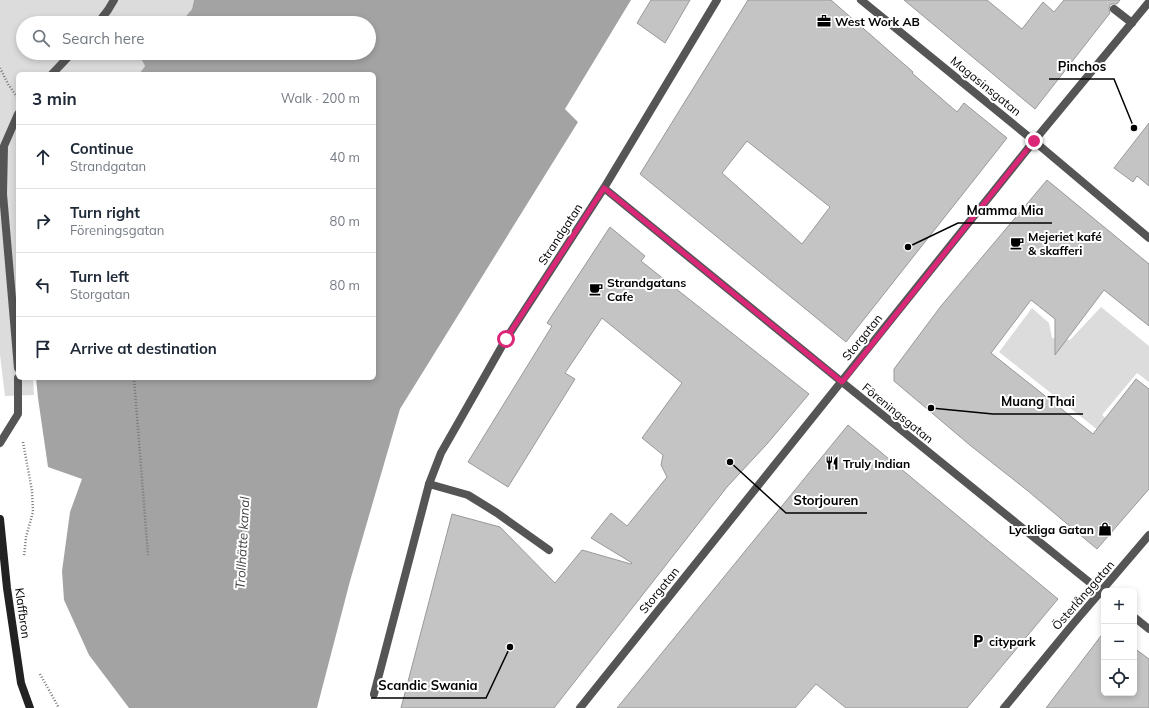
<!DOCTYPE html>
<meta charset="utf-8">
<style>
body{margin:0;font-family:Mulish,sans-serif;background:#f2f2f3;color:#1f2937}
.controls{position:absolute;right:12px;bottom:12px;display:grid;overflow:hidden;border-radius:6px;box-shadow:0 2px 6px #0003}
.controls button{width:36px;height:36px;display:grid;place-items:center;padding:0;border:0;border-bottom:1px solid #e0e1e3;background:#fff;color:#1f2937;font:20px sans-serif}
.stop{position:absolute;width:12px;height:12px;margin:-9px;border:3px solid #db2777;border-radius:50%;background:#fff}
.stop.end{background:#db2777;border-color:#fff;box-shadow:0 1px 4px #0008}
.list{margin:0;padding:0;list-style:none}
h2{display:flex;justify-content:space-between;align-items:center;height:52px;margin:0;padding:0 16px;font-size:17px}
h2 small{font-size:13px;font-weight:400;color:#747a83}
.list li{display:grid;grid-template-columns:26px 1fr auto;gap:12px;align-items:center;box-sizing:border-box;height:64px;padding:0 16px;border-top:1px solid #e0e1e3}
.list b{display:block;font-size:15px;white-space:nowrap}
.list p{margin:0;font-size:13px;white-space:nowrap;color:#747a83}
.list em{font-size:13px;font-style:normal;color:#747a83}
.icon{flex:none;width:22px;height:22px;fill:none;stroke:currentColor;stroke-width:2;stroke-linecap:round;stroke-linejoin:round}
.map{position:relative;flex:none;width:1149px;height:708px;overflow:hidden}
.search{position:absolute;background:#fff;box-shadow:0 2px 6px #0003;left:16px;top:16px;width:360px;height:44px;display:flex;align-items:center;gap:10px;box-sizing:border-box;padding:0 14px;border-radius:22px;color:#747a83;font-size:15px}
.panel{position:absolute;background:#fff;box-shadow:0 2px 6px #0003;left:16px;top:72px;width:360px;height:308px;border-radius:6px}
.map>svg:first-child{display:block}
.green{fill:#dcdcdc}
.water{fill:#a3a3a3}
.building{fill:#c4c4c4;stroke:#999;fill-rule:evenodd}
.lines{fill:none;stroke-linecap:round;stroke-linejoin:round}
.path{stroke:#777;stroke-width:2.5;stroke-dasharray:1 2;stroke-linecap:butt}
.lane{stroke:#555;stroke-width:8}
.street{stroke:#555;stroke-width:8}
.secondary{stroke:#222;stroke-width:8}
.route{stroke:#db2777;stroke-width:5}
.labels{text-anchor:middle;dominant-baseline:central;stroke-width:4;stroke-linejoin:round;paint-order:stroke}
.poi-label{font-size:12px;font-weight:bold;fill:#000;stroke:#fff;text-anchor:start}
.street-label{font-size:12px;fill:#000;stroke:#fff}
.water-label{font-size:13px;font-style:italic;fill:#444;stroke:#fff}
.leader{fill:none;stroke:#000;stroke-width:1.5}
.callout-dot{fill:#000;stroke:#fff;stroke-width:1.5}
.callout-label{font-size:13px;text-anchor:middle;font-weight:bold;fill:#000;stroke:#fff;stroke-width:4;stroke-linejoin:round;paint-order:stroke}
</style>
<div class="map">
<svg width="1149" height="708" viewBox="0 0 1149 708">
<rect width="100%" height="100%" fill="#fff"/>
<path class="green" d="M0,0H194L192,9L180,23H23V53H138L145,66L139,74H18V378H33L34,395L5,396L0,355Z
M1101,307L1149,346V382L1137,373L1102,415L1116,428L1108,438L999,352L1032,308L1049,323L1052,338L1070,340Z"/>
<path class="water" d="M194,0H631L565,109L578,122L400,409L350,581L317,708H129L89,655L64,600L62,571L70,512L82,479L48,467L38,398L36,378H374V74H139L145,66L138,53H369V23H180L192,9Z"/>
<path class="building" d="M651,0H690L665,43L637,23Z
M748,0H831L913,72L912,73L957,112L964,103L1007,138L846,342L640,174ZM747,141L830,207L802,244L722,173Z
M904,0H987L1022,29L1043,2L1054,12L1064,0H1120L1117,4H1112L1110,5L1109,9L1110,13L1035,109Z
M1149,123V186L1137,176L1133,182L1114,168Z
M1047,180L1149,264V326L1104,290L1055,355V319L1031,300L991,353L1093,434L1136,379L1149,389V489L1097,549L1028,491L971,446L894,381V369L941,306Z
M610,227L645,256L641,261L809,394L767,444L727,487L554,708H401L452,514L500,527L555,583L582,550L631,564L632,563L591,538L611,513L627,526L667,477L661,465L663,455L642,438L682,383L602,318L565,373L575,379L508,487L468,462L552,326L547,323Z
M848,425L1058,599L967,708H846L816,684L795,708H617Z
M1104,632V693H1134V648L1149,659V708H1046Z"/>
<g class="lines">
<path class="path" d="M0,68L8,84L17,97
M134,378L148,555
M23,442L32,491L33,512L26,537L24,557
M40,674L59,708"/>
<path class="lane" d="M1114,9L1132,23
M98,23L108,10L114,0
M52,74L72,53
M18,114L4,146L3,194L18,368
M0,443L18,414V378
M429,484L468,495L497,513L549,550"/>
<path class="street" d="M861,0L1034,141L1149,238
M604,188L842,382L1104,594
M1134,617L1149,629
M374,694L429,484L441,453L506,339L604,188L717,0
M580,708L1034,141L1149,2
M1004,708L1073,624L1149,535"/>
<path class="secondary" d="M0,519L7,588L21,683L30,708"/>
</g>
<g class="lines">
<path class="route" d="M506,339L604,188L842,382L1034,141"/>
</g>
<defs>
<g id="office-bare" transform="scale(1.08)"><path d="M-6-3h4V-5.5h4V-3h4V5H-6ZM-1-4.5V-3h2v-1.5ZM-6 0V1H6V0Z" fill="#000" stroke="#fff" stroke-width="2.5" paint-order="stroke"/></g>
<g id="cafe-bare" transform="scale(1.08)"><path d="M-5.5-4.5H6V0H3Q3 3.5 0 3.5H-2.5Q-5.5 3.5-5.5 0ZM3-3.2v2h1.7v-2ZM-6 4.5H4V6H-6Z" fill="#000" stroke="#fff" stroke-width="2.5" paint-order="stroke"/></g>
<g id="restaurant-bare" transform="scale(1.08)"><path d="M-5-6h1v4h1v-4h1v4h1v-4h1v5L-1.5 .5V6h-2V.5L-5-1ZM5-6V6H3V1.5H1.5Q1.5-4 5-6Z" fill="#000" stroke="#fff" stroke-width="2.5" paint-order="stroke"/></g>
<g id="shop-bare" transform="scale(1.08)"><path d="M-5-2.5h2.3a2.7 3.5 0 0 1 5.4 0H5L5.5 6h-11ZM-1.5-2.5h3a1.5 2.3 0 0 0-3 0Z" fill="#000" stroke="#fff" stroke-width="2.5" paint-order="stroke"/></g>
<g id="parking-bare" transform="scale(1.08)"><path d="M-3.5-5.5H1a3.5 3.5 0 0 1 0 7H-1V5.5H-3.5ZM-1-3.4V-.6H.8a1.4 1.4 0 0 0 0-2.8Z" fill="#000" stroke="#fff" stroke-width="2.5" paint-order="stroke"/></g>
</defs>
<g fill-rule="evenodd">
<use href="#office-bare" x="824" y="21"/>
<use href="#cafe-bare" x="1017" y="243"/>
<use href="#cafe-bare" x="596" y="289"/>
<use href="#restaurant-bare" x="832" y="463"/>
<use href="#shop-bare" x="1105" y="529"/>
<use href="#parking-bare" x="978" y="641"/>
</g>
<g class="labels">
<g class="poi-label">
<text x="835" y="21">West Work AB</text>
<text x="1028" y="236">Mejeriet kafé<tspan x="1028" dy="14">&amp; skafferi</tspan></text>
<text x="607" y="282">Strandgatans<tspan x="607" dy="14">Cafe</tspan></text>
<text x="843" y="463">Truly Indian</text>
<text x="1094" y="529" text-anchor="end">Lyckliga Gatan</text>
<text x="989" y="641">citypark</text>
</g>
<g class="street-label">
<text transform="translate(986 86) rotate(39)">Magasinsgatan</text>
<text transform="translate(560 234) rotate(-57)">Strandgatan</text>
<text transform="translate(862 337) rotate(-51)">Storgatan</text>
<text transform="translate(898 413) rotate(39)">Föreningsgatan</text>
<text transform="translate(659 590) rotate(-51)">Storgatan</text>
<text transform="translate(1083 595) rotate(-49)">Österlånggatan</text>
<text transform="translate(23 613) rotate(82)">Klaffbron</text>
</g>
<g class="water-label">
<text transform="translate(242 543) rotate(-87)">Trollhätte kanal</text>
</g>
</g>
<path class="leader" d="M1134 128L1114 79H1049M908 247L958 223H1052M931 408L993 414H1083M730 462L786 513H867M510 647L486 698H371"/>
<g class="callout-dot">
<circle cx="1134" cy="128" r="4"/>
<circle cx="908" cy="247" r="4"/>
<circle cx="931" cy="408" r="4"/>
<circle cx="730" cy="462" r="4"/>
<circle cx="510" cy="647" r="4"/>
</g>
<g class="callout-label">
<text x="1082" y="71">Pinchos</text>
<text x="1005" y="215">Mamma Mia</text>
<text x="1038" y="406">Muang Thai</text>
<text x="826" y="505">Storjouren</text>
<text x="428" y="690">Scandic Swania</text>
</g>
</svg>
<div class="controls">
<button>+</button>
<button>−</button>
<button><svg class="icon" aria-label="locate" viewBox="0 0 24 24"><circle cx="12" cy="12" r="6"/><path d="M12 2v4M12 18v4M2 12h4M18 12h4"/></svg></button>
</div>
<div class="stop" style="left:506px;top:339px"></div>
<div class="stop end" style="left:1034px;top:141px"></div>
<div class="search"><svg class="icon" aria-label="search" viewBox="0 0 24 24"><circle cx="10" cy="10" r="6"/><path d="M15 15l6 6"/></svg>Search here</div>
<section class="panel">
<h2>3 min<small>Walk · 200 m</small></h2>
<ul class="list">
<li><svg class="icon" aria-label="ahead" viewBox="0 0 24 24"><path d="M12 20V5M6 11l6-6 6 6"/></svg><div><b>Continue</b><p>Strandgatan</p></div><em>40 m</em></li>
<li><svg class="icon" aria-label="right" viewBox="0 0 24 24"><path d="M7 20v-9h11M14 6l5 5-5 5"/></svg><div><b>Turn right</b><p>Föreningsgatan</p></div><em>80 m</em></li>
<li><svg class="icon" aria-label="left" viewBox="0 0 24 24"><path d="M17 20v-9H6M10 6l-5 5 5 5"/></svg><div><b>Turn left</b><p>Storgatan</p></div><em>80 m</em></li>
<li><svg class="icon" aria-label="arrive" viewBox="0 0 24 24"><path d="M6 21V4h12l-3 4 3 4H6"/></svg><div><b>Arrive at destination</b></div></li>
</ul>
</section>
</div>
